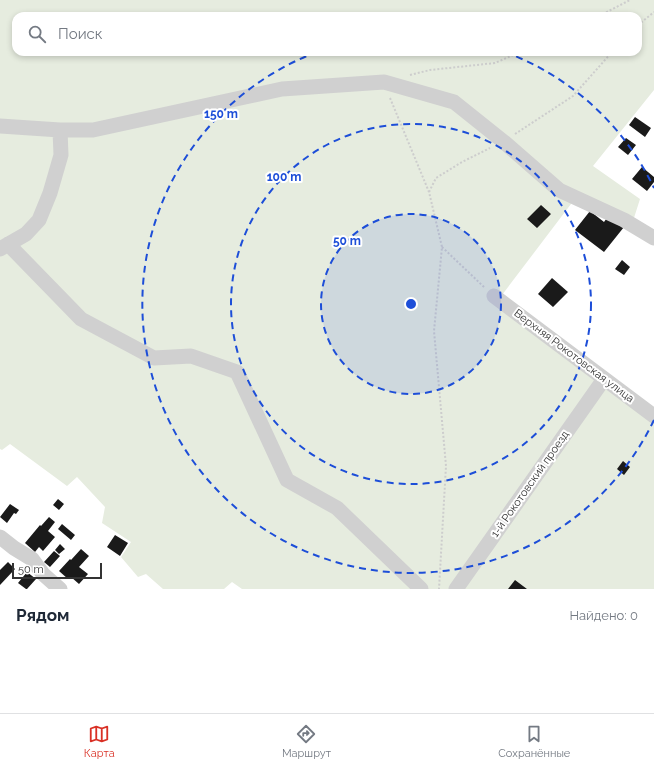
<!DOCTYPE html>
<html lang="ru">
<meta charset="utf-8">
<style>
body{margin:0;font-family:Raleway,sans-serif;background:#f6f6f7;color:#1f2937}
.scale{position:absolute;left:12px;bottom:10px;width:90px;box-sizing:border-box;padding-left:4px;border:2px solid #333;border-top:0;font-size:11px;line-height:14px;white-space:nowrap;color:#333;-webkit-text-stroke:3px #fff;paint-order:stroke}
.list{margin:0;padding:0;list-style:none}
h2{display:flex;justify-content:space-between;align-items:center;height:52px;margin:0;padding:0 16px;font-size:17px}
h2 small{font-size:13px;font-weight:400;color:#747a83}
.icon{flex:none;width:22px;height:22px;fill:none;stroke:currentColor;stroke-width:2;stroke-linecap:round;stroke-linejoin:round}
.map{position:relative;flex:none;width:654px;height:589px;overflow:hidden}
.search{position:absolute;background:#fff;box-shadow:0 2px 6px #0003;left:12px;right:12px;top:12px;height:44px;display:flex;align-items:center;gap:10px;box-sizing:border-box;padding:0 14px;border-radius:12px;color:#747a83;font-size:15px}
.sheet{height:124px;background:#fff}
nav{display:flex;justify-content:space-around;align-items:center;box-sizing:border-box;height:56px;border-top:1px solid #e0e1e3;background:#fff;font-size:11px;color:#747a83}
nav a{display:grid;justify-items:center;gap:2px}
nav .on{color:#d93025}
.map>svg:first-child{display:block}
.green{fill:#e6ecdf;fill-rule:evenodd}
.building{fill:#1a1a1a}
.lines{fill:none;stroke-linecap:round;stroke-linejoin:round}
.path{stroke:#cdcdcd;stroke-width:2;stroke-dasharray:2 2;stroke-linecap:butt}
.minor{stroke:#d0d0d0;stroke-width:15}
.ring{fill:none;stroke:#1d4ed8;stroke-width:2;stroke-dasharray:7 5}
.labels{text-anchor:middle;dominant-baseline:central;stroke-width:4;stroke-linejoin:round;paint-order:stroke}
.street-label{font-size:11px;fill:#333;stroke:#fff}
.centre{fill:#1d4ed8;stroke:#fff;stroke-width:2}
.ring-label{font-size:12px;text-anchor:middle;font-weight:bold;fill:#1d4ed8;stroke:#fff;stroke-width:4;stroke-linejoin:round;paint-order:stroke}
</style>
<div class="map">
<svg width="654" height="589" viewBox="0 0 654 589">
<rect width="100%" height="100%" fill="#fff"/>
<path class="green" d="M0,0H654V90L593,166L640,199L633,221L574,200L502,295L654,411V589H242L232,582L224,589H163L146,574L138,577L121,557L131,542L102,523L105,507L77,477L67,486L10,444L2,450L0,449ZM16,16H638V52H16Z"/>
<path class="building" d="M635,117L651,128L645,137L629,125Z
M626,138L636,145L628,155L618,147Z
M642,167L654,177V182L647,191L632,179Z
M541,205L551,214L537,228L527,219Z
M590,211L604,222L609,215L624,227L604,252L575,230Z
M622,260L630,267L624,275L615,269Z
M552,278L568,292L553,307L538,294Z
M623,461L630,467L624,475L617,469Z
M58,499L64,504L59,510L53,505Z
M10,504L19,510L16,514L14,513L7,523L0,517Z
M49,517L55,522L48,531L55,537L43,551L39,547L35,552L25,543L40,525L41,526Z
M62,524L75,535L71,540L58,529Z
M115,535L128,543L120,556L107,547Z
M60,544L65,549L59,554L55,550Z
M81,549L89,556L79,567L88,574L79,584L71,577L68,579L59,571L70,559L71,560Z
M54,551L60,556L50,567L44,562Z
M8,562L15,569L0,585V570Z
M27,572L36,579L27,589H26L18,583Z
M515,580L527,589H508Z"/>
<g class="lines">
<path class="path" d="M599,16L630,0
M638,25L654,12
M410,75L430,70L495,63L520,52
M390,98L429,192L442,247L434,331L446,466L439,589
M515,134L573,96L612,52
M429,192L436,178L462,162L490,148
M442,247L484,287"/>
<path class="minor" d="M0,126L60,130L61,155L50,193L39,220L26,234L0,249
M60,130H93L282,89L384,82L454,102L504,142L559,190L624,220L654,238
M8,244L81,319L154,358L191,356L237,372L287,480L337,508L421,589
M494,296L654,416
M0,537L14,548L32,559L43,574L60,589
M456,589L604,379"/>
</g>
<circle cx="411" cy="304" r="90" fill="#1d4ed8" fill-opacity=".12"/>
<g class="ring">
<circle cx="411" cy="304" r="90"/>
<circle cx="411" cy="304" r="180"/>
<path d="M654 420A269 269 0 1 1 317 52M505 52A269 269 0 0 1 654 188"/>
</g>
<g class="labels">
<g class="street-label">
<text transform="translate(574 356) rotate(37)">Верхняя Рокотовская улица</text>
<text transform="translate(530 484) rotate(-55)">1-й Рокотовский проезд</text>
</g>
</g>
<circle cx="411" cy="304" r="6" class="centre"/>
<g class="ring-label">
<text x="221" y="118">150 m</text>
<text x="284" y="181">100 m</text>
<text x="347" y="245">50 m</text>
</g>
</svg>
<div class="scale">50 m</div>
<div class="search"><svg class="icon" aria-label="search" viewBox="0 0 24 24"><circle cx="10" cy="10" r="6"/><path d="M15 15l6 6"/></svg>Поиск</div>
</div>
<section class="sheet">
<h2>Рядом<small>Найдено: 0</small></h2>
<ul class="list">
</ul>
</section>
<nav>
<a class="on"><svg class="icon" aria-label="map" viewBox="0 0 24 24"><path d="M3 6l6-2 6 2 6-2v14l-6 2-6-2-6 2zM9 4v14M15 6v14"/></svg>Карта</a>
<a><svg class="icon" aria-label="directions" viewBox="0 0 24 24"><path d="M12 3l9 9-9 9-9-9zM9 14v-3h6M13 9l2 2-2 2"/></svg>Маршрут</a>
<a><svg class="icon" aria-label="saved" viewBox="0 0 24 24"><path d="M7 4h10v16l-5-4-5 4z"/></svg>Сохранённые</a>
</nav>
